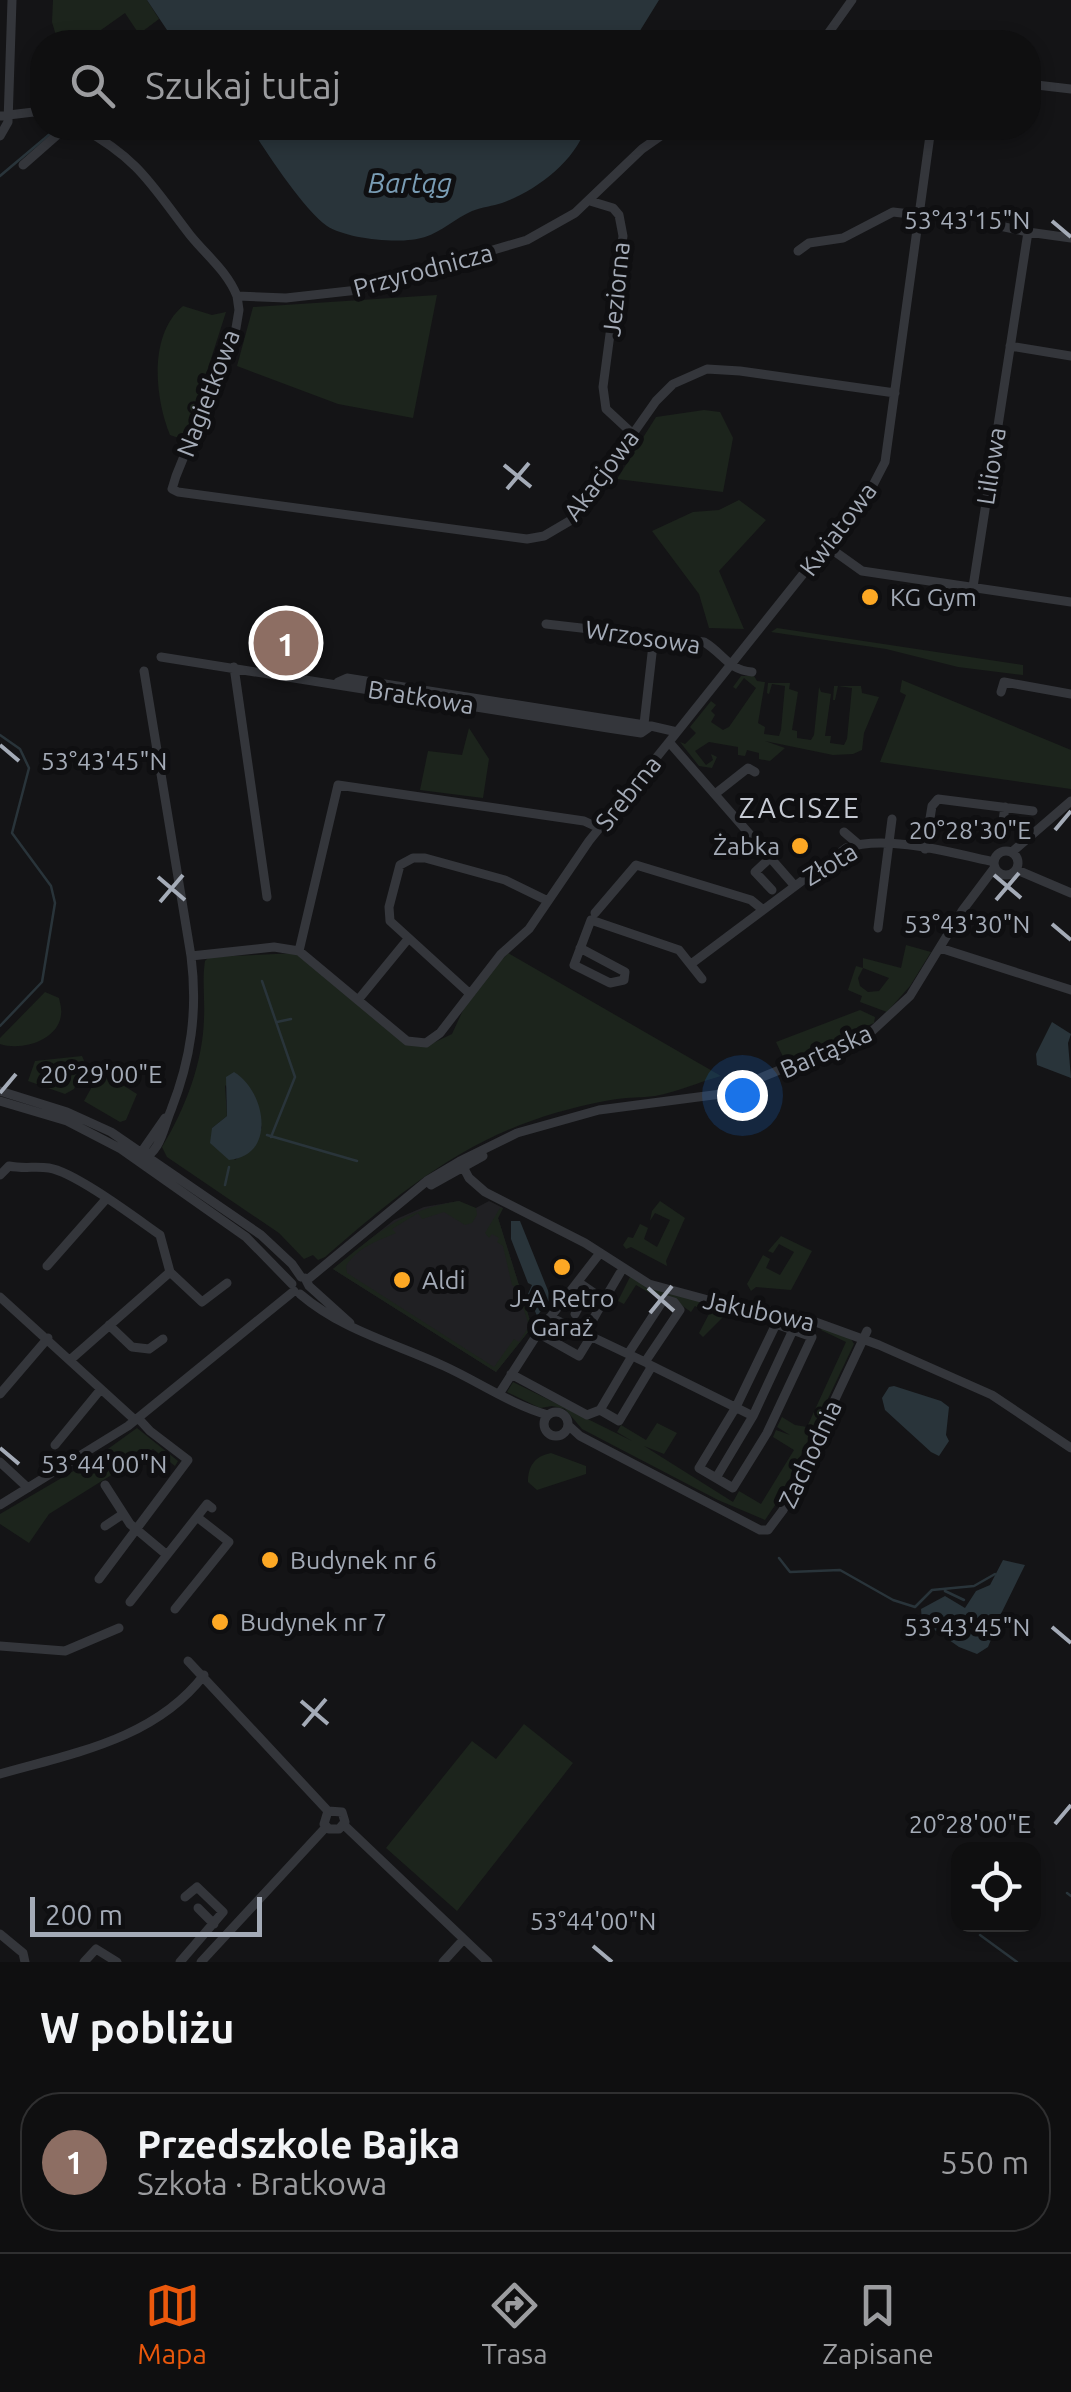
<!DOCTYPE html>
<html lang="pl">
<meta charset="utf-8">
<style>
body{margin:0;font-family:Ubuntu,sans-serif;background:#181819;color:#f1f3f6}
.controls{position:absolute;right:30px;bottom:30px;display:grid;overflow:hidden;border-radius:20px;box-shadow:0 5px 15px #0003}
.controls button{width:90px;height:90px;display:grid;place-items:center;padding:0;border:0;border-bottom:2px solid #2f2f30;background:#0f0f10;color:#f1f3f6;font:50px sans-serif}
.scale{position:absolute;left:30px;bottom:25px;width:232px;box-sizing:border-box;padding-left:10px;border:5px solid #a4abb7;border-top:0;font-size:28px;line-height:35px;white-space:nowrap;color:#a4abb7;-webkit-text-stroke:8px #0f0f11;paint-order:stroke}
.you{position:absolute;left:742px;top:1095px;width:35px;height:35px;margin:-25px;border:8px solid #fff;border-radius:50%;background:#1a73e8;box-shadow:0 0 0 15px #1a73e833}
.badge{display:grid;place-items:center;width:65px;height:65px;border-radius:50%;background:#ea580c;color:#fff;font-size:32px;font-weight:700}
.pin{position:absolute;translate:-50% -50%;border:5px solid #fff;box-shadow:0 2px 10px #0006}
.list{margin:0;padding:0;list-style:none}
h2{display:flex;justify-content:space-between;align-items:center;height:130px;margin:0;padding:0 40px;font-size:42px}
h2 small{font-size:32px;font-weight:400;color:#9b9c9f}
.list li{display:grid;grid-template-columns:65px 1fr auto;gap:30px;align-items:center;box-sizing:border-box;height:140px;margin:0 20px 20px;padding:0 20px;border:2px solid #2f2f30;border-radius:40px}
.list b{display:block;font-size:38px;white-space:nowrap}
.list p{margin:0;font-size:32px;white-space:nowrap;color:#9b9c9f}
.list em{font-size:32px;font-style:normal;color:#9b9c9f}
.icon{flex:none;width:55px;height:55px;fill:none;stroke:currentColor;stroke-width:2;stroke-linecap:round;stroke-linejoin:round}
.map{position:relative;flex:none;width:1071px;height:1962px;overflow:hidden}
.search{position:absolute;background:#0f0f10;box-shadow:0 5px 15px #0003;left:30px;right:30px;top:30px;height:110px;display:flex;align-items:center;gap:25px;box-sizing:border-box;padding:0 35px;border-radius:40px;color:#9b9c9f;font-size:38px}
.sheet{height:290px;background:#0f0f10}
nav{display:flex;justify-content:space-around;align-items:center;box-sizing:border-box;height:140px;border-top:2px solid #2f2f30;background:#0f0f10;font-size:28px;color:#9b9c9f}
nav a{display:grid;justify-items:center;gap:5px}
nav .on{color:#ea580c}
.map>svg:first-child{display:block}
.built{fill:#202023}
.green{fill:#1c241c;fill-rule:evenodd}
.water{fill:#29343a}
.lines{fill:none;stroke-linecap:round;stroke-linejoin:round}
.stream{stroke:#29343a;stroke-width:2.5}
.minor{stroke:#34363b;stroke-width:9}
.ticks{fill:none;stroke:#a4abb7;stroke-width:4}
.poi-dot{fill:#fda824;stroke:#0f0f11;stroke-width:4}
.labels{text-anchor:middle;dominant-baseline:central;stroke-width:10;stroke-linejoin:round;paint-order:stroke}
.street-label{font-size:25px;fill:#a4abb7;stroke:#0f0f11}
.poi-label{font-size:25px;fill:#a4abb7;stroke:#0f0f11;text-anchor:start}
.water-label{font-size:28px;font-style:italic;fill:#799cb4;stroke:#0f0f11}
.neighbourhood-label{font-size:28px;letter-spacing:2.5px;fill:#c6cad3;stroke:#0f0f11}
.ticks-label{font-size:25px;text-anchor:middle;fill:#a4abb7;stroke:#0f0f11;stroke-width:10;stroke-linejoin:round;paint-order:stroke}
</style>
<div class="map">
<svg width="1071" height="1962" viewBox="0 0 1071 1962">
<rect width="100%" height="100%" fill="#141416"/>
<path class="built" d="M459,1201L474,1209L489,1201L503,1208L498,1218L532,1327L496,1372L333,1269L394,1220L424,1207Z"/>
<path class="green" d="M53,0H147L159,19L139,34L125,13L84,42H58L52,22Z
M437,295L413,418L338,404L237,366L253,307Z
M183,306L212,315L226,312L185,440L170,435C155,398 148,335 183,306Z
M704,410L720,412L733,438L723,492L617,479L656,417Z
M739,500L766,520L719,571L744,629L709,628L699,594L652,531L693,512L719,510Z
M777,628L1023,665V675L958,667L886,649L771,632Z
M741,676H754L757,681L765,682L758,723L765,727L764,734L779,736L781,730L785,686L772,684L769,694L767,693L768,683H790L789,689L798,692L792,730L797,731V738L811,740L814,735L819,687L821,692L831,694L825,736H831L830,743L844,745L847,739L852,688L838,686L835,700H833L834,686H861L862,693L879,697L864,733L862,750L853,754L833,755L765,741L785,748L770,761L759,759V753L747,750L745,756L738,755V747L709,742L695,751L706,765L713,760L711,754L717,757L712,768L699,766L680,742L685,744L696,733L690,727L711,701L716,705L711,711L715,715L711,722L723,730L729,727L756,688L744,678L736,689L733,687Z
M902,680L1071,750V789L880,762L906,695L900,692Z
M469,728L489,759L483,798L420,790L428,751L462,755Z
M906,945L931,952L910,986L887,1012L860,1002L862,996L848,990L856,966L863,968L858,978L860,986L868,992L879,991L889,978L863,968V958L901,968Z
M298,953L407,1041L431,1044L452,1034L470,995L508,953L721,1076C699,1082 677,1092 655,1096C642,1098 629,1097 617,1099C585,1104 551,1113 520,1125C445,1154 385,1205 325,1257L318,1260L313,1255L304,1259L279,1233L167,1157L162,1147C185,1109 203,1063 204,1018C205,999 202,980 205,961L209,957ZM225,1085L262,1127L252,1148L235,1160L212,1128L227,1116Z
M45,992L59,998C60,1003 62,1009 61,1015C58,1041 21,1051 0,1044V1038Z
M860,1010L875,1017L874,1023L785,1061L776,1042Z
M82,1056L85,1063L74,1089L65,1094L28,1081L35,1061Z
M105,1074L137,1094L126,1120L120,1122L84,1101L98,1076Z
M459,1201L476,1208L477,1215L472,1223L465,1225L444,1212L422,1219L418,1213L392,1229L396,1233C377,1241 358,1247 346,1266L347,1273L494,1367L514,1339L519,1342L529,1326L517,1288L512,1285L503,1246L497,1242L499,1238L492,1234L489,1238L485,1233L500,1208H503L498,1218L532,1327L496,1372L333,1269C379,1232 399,1211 459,1201Z
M660,1201L685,1218L666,1261L667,1266L631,1247L626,1249L623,1245L628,1237L633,1238L640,1224L648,1228L644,1239L657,1247L670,1220L655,1213L650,1221L652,1211Z
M781,1236L812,1251L791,1290L756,1287L751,1291L747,1284L763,1255L770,1259L766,1268L780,1275L794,1252L779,1244L773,1253L768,1251Z
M630,1277L732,1308L703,1337L699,1333L709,1314L695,1306L691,1312L670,1297L658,1298L636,1285L624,1304L618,1301Z
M823,1327L851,1339L854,1344L782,1495L765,1520L718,1500L582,1429L565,1409L552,1406L540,1408L507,1392L513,1382L632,1441L617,1432L621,1425L646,1440L657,1423L677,1433L664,1454L644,1446L733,1502L739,1491L761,1504L794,1450L773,1437L776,1430L790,1435L777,1427L782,1417L795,1425L807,1427L846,1342L821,1330Z
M137,1428L178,1461L175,1466L153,1449L49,1514L29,1543L0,1524V1514L94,1459Z
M551,1453L586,1466V1474L537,1490L528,1482C528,1466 535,1456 551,1453Z
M524,1724L573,1763L457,1911L386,1848L472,1741L496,1759Z"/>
<path class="water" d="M147,0H659L633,42H175Z
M251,128H586C573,163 537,190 502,203C493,206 482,207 472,211C456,218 441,232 425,237C401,245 347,239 327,226C304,210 266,152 251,128Z
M1052,1022L1071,1034L1068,1043L1071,1078L1037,1065L1036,1054Z
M234,1072C266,1091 277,1156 229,1160L210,1143L212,1128L227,1116L226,1077Z
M511,1221H520L551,1298L537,1316L528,1294L532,1285L528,1283L511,1239Z
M894,1386L941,1401L949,1407L946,1435L949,1441L939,1456L931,1452L885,1410L882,1398L889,1387Z
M1003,1560L1025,1565L997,1622L989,1625L993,1635L988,1647L977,1654L959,1647L922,1621L921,1609L945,1596L965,1608L976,1591L990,1585Z"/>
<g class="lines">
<path class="stream" d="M165,42L171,37
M0,176L57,128
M0,735L20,749L29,768L12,833L51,886L55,903L42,982L0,1026
M262,981L295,1077L271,1137
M277,1022L291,1019
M267,1135L357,1161
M225,1185L229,1167
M779,1558L790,1572L840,1570L893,1600L915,1607L932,1590L974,1586L995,1574
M945,1591L964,1600
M1067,1893L1071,1896
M980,1935L1017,1962"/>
<path class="minor" d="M822,42L852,0
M1028,84L1071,89
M0,116L42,111
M82,128C140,160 152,186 190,235C207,256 227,271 237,296L286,298L358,290L527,240L575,213L642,149L672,128
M0,136L8,122L12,0
M23,165L65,128
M590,201L613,208L619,215L623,236L603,387L606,409L633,434
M995,225L1028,232
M798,251L809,243L843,238L893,212L919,215
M237,296L239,310L236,328L176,476L172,489L178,492L527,539L544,536L573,519L656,401L673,384L707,369L740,371L895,393
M1010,346L1071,356
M827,546L862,571L1071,602
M973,587L1028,232L1071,238
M546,624L704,642C723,653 728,670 752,672
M161,657L608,728L641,733L651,726L677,732
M234,667L267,897
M338,682L347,678L651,726
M1001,692L1004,682L1071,694
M644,724L654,636
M669,742L871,489L885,462L931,128
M715,794L748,768L755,772
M844,832L858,844
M1001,834L1005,807
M925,849L932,806L938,799L1033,811
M994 863a12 12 0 1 1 24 0a12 12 0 1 1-24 0Z
M1012,852L1071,801
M770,858L755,872L772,890
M1017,870L1071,893
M595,913L636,865L751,900L762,909
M878,928L892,819
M580,948L625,972L624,980L610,983L574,965L591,920L679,950L702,979
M940,948L1071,990
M299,951L338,785L584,821L599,828
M191,956L274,947L299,951L407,1041L426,1043L440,1033L501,954L529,929L589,841L669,742L794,885
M691,964L846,848C886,834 952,853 994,862
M469,993L390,921L389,907L400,865L413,858H425L505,880L546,900
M358,1000L408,939
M0,1091L67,1112L111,1132L261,1235L292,1264L301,1277
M0,1101L67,1121L121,1149L246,1237L292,1284
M140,1154L165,1118
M140,1161C161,1152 163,1129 171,1110C191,1059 198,1011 191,956L144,671
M460,1161L469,1178L485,1192L585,1243L649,1284L712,1301L799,1316L879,1345L992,1395L1071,1448
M0,1175L9,1166C23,1169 36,1166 49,1168C75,1172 137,1219 160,1235L170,1272L70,1360
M431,1185L483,1156
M47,1266L107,1198
M170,1272L202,1302L227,1283
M305,1278L309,1286L350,1323
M307,1280L428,1180L460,1161L517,1133L599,1110L721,1094L870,1033L910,996L962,911L995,867
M578,1282L604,1300L591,1323
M300,1294C342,1330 394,1343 444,1366C479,1382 512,1405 548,1415
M0,1297L135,1420
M604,1300L620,1273
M575,1314L588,1289
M550,1317L645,1362L680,1310L674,1302L664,1299L628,1354
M776,1324L812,1337L767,1433L733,1488L699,1468L736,1407Z
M109,1325L132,1347L149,1349L163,1339
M538,1333L579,1356L590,1338
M632,1356L600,1410L619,1421L652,1366
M648,1364L753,1416
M511,1374L587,1415L600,1410
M0,1394L48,1338
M499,1394L538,1333L600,1253
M544 1424a12 12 0 1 1 24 0a12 12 0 1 1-24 0Z
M568,1425L580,1436L760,1530H768L783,1510L867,1331
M55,1445L101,1389
M0,1462L28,1488
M716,1478L753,1416L793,1330
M105,1485L130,1524L167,1555
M0,1505L128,1426L294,1291
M105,1526L123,1514
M99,1579L188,1460L150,1431L138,1418
M130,1602L207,1504L212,1508
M175,1609L229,1542L197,1517
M0,1646L65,1651L119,1628
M188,1661L328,1811L342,1812L345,1822L339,1829H329L324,1824L328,1811
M0,1774C74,1753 155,1739 204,1675
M344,1825L488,1962
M198,1908L214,1924
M0,1934L23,1953L25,1962
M84,1962L96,1949L117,1962
M180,1962L223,1912L197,1887L185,1897
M201,1962L326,1827
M443,1962L463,1940"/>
</g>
<path class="ticks" d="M1052,221L1071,237M504,465L531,487M507,489L529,463M0,745L19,761M1055,830L1071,811M994,875L1021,898M158,877L185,900M996,900L1019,873M160,902L183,875M1052,924L1071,940M0,1093L16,1074M648,1288L674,1311M650,1313L672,1286M0,1448L19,1464M1052,1627L1071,1643M301,1701L328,1724M303,1726L326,1699M1055,1824L1071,1805M593,1946L612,1962"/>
<g class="poi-dot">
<circle cx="870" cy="597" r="10"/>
<circle cx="800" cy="846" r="10"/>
<circle cx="562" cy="1267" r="10"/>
<circle cx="402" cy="1280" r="10"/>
<circle cx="270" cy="1560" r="10"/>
<circle cx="220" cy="1622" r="10"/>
</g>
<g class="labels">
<g class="street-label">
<text transform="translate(423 270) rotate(-15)">Przyrodnicza</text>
<text transform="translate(616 289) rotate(-84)">Jeziorna</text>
<text transform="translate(208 393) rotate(-69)">Nagietkowa</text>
<text transform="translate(991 466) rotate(-81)">Liliowa</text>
<text transform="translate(601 475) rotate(-53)">Akacjowa</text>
<text transform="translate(838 529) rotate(-53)">Kwiatowa</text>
<text transform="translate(643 637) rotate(8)">Wrzosowa</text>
<text transform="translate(421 697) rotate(9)">Bratkowa</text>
<text transform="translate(628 793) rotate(-51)">Srebrna</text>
<text transform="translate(830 864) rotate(-31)">Złota</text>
<text transform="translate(826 1051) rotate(-24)">Bartąska</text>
<text transform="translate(759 1311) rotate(12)">Jakubowa</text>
<text transform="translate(810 1454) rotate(-65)">Zachodnia</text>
</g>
<g class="poi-label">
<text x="890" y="597">KG Gym</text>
<text x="780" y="846" text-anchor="end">Żabka</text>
<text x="422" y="1280">Aldi</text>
<text x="562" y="1298" text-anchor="middle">J-A Retro<tspan x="562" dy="29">Garaż</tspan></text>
<text x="290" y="1560">Budynek nr 6</text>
<text x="240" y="1622">Budynek nr 7</text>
</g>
<g class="water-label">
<text x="410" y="182">Bartąg</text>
</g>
<g class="neighbourhood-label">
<text x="800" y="807">ZACISZE</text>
</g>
</g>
<g class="ticks-label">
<text x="967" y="229">53°43'15"N</text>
<text x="104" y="770">53°43'45"N</text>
<text x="970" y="839">20°28'30"E</text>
<text x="967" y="933">53°43'30"N</text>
<text x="101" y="1083">20°29'00"E</text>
<text x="104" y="1473">53°44'00"N</text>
<text x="967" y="1636">53°43'45"N</text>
<text x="970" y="1833">20°28'00"E</text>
<text x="593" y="1930">53°44'00"N</text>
</g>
</svg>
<div class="controls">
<button><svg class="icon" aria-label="locate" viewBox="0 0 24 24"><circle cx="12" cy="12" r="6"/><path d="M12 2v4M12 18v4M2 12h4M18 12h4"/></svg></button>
</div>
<div class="scale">200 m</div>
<div class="you"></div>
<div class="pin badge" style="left:286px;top:643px;background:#8d6e63">1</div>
<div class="search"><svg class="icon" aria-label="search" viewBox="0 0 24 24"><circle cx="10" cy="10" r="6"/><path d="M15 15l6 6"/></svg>Szukaj tutaj</div>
</div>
<section class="sheet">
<h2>W pobliżu<small></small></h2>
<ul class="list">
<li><span class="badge" style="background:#8d6e63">1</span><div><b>Przedszkole Bajka</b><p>Szkoła · Bratkowa</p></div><em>550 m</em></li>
</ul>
</section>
<nav>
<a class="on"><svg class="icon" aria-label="map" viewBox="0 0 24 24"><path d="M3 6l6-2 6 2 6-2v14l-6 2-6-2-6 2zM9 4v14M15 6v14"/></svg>Mapa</a>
<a><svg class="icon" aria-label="directions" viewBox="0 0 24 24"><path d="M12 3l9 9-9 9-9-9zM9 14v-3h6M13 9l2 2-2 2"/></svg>Trasa</a>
<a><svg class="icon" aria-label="saved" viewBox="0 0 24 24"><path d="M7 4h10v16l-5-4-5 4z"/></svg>Zapisane</a>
</nav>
